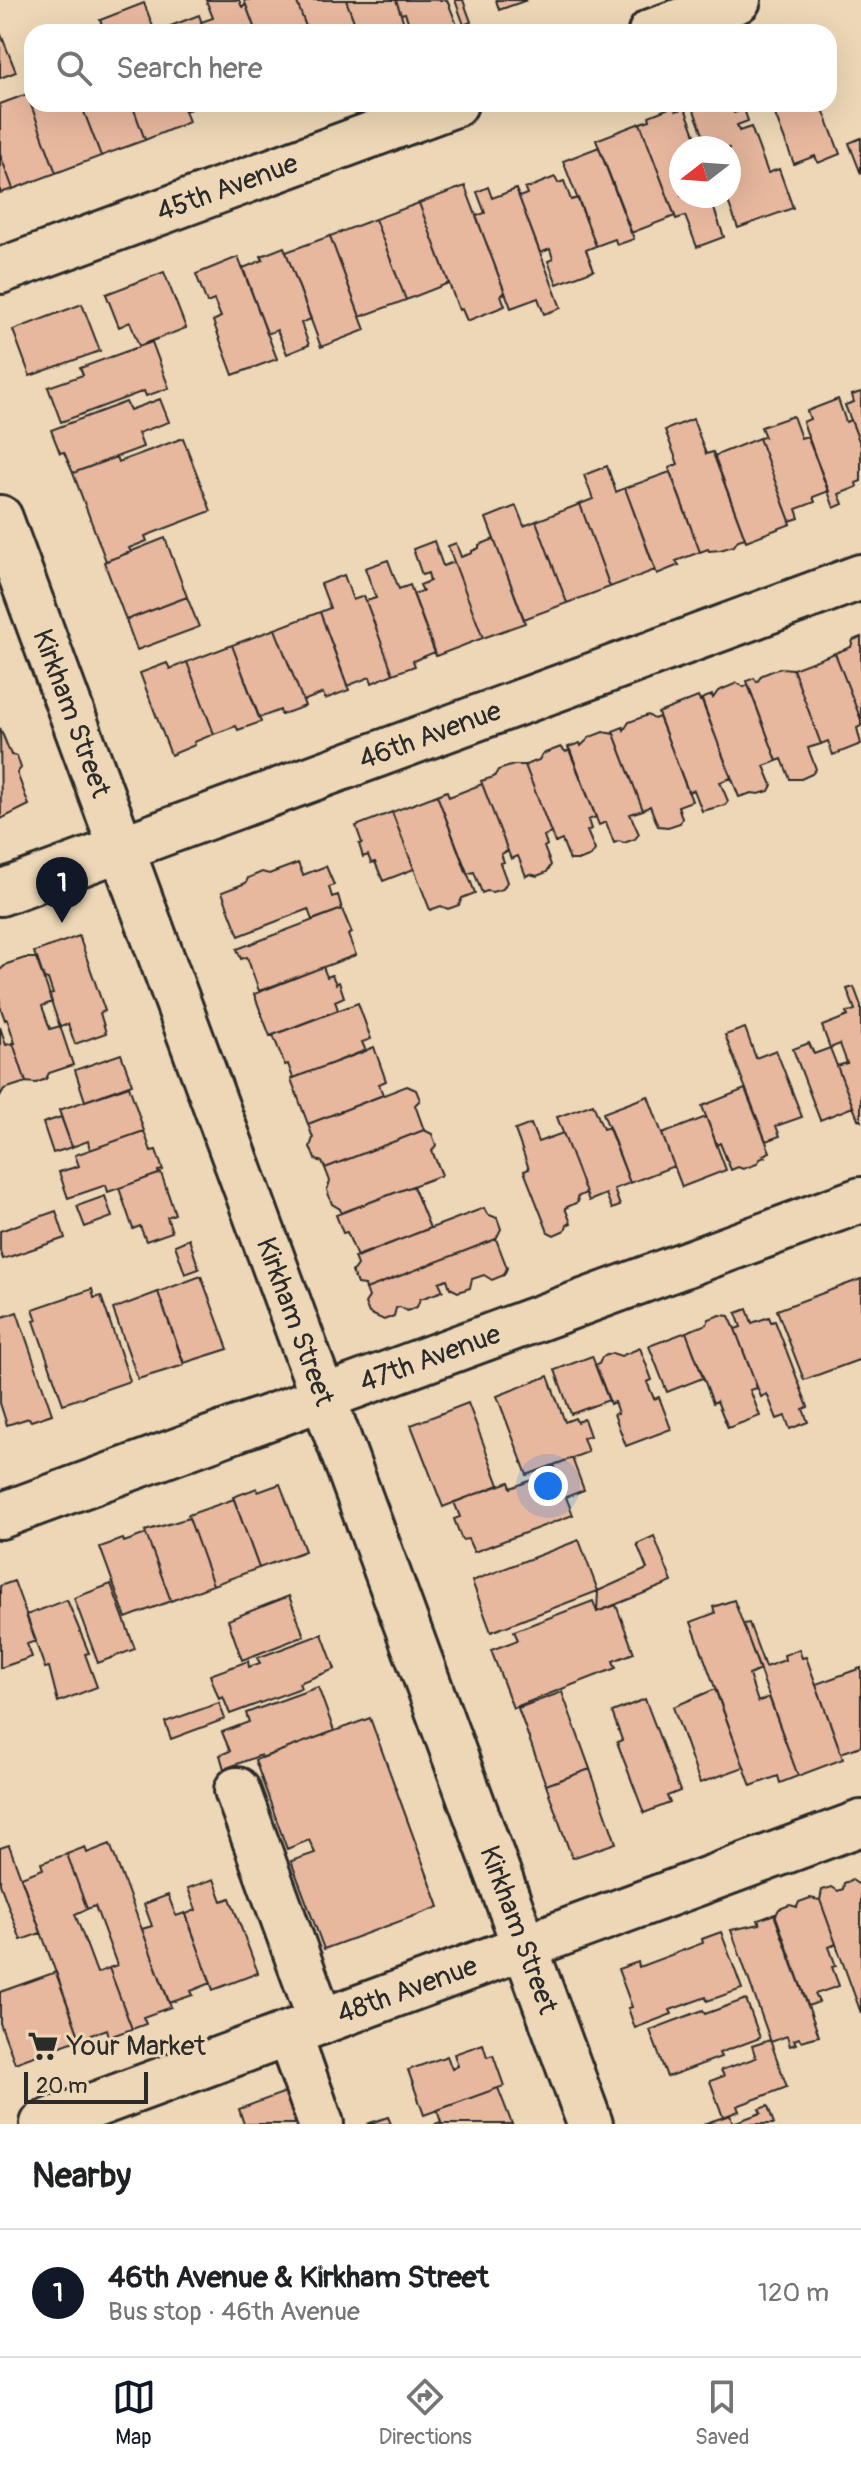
<!DOCTYPE html>
<meta charset="utf-8">
<style>
body{margin:0;font-family:Pangolin,sans-serif;background:#f2f2f2;color:#202124}
.compass{position:absolute;left:669px;top:136px;width:72px;height:72px;border-radius:50%;background:#fff;box-shadow:0 8px 32px #0002;rotate:253deg}
.scale{position:absolute;left:24px;bottom:20px;width:124px;box-sizing:border-box;padding-left:8px;border:4px solid #2b2b2b;border-top:0;font-size:22px;line-height:28px;white-space:nowrap;color:#2b2b2b;-webkit-text-stroke:6px #edd7b6;paint-order:stroke}
.you{position:absolute;left:548px;top:1486px;width:28px;height:28px;margin:-20px;border:6px solid #fff;border-radius:50%;background:#1a73e8;box-shadow:0 0 0 12px #1a73e833}
.badge{display:grid;place-items:center;width:52px;height:52px;border-radius:50%;background:#111827;color:#fff;font-size:26px;font-weight:700}
.pin{position:absolute;translate:-50% -66px;filter:drop-shadow(0 2px 4px #0008)}
.pin::after{content:'';position:absolute;top:42px;width:28px;height:24px;background:inherit;clip-path:polygon(0 0,100% 0,50% 100%)}
.list{margin:0;padding:0;list-style:none}
h2{display:flex;justify-content:space-between;align-items:center;height:104px;margin:0;padding:0 32px;font-size:34px}
h2 small{font-size:26px;font-weight:400;color:#757577}
.list li{display:grid;grid-template-columns:52px 1fr auto;gap:24px;align-items:center;box-sizing:border-box;height:128px;padding:0 32px;border-top:2px solid #e0e0e0}
.list b{display:block;font-size:30px;white-space:nowrap}
.list p{margin:0;font-size:26px;white-space:nowrap;color:#757577}
.list em{font-size:26px;font-style:normal;color:#757577}
.icon{flex:none;width:44px;height:44px;fill:none;stroke:currentColor;stroke-width:2;stroke-linecap:round;stroke-linejoin:round}
.map{position:relative;flex:none;width:861px;height:2124px;overflow:hidden}
.search{position:absolute;background:#fff;box-shadow:0 8px 32px #0002;left:24px;right:24px;top:24px;height:88px;display:flex;align-items:center;gap:20px;box-sizing:border-box;padding:0 28px;border-radius:24px;color:#757577;font-size:30px}
.sheet{height:232px;background:#fff}
nav{display:flex;justify-content:space-around;align-items:center;box-sizing:border-box;height:112px;border-top:2px solid #e0e0e0;background:#fff;font-size:22px;color:#757577}
nav a{display:grid;justify-items:center;gap:4px}
nav .on{color:#111827}
.map>svg:first-child{display:block}
.building{fill:#e8b89e;stroke:#2b2b2b;stroke-width:2}
.lines{fill:none;stroke-linecap:round;stroke-linejoin:round}
.minor-casing{stroke:#2b2b2b;stroke-width:50}
.minor{stroke:#edd7b6;stroke-width:44}
.labels{text-anchor:middle;dominant-baseline:central;stroke-width:6;stroke-linejoin:round;paint-order:stroke}
.street-label{font-size:28px;fill:#2b2b2b;stroke:#edd7b6}
.poi-label{font-size:28px;fill:#2b2b2b;stroke:#edd7b6;text-anchor:start}
</style>
<div class="map">
<svg width="861" height="2124" viewBox="0 0 861 2124">
<rect width="100%" height="100%" fill="#edd7b6"/>
<filter id="ink" filterUnits="userSpaceOnUse"><feTurbulence type="fractalNoise" baseFrequency=".0125" numOctaves="2"/><feDisplacementMap in="SourceGraphic" scale="16" xChannelSelector="R" yChannelSelector="G"/><feConvolveMatrix kernelMatrix="1 2 1 2 8 2 1 2 1" color-interpolation-filters="sRGB"/></filter>
<g filter="url(#ink)">
<path class="building" d="M206,0H239L242,7L246,5L256,32H205L201,22L213,18Z
M244,0H296L308,32H256Z
M296,0H346L358,32H308Z
M346,0H396L406,29L398,32H358Z
M396,0H447L457,25L438,32H412L405,13L401,14Z
M455,0H463L471,22L464,25Z
M496,0H527L499,10Z
M144,3L155,32H105L100,20Z
M199,15L205,32H155Z
M0,32L16,72L0,78Z
M32,92V104H81L101,156L56,173L27,94Z
M27,94L56,173L13,189L0,154V104Z
M81,104H132L145,140L101,156Z
M132,104H183L189,122L145,140Z
M183,104H205L185,111Z
M694,104H731L734,113L744,109L748,121L737,125L739,131L751,127L768,173L779,169L793,208L738,228L726,196H729V148H708L692,105Z
M771,104H821L840,154L818,163L815,156L794,164Z
M674,106L676,111L685,108L700,148H681V196H718L721,203L713,206L724,237L697,247L685,216L676,219L640,123L650,120L649,116Z
M640,123L675,216L631,233L596,140Z
M861,138V174L849,143Z
M599,147L634,239L617,245L615,239L596,246L563,161Z
M0,154L13,189L0,193Z
M555,177L558,183L564,181L571,200L578,198L596,246L586,250L594,270L557,284L548,261L553,259L550,249L540,253L519,197L527,194L525,189Z
M465,186L505,293L501,295L505,306L467,321L462,309L459,310L419,203Z
M488,187L492,198L516,189L561,308L544,314L538,298L511,308L476,216L485,213L477,192Z
M419,203L449,283L406,300L375,219Z
M375,219L406,300L360,317L330,236Z
M330,236L365,330L321,347L286,252Z
M284,247L311,319L301,323L309,345L287,354L277,330L267,334L243,268L263,260L261,256Z
M238,257L277,359L233,375L213,321L221,317L214,300L207,303L196,274Z
M164,272L186,328L139,346L130,322L119,327L106,294Z
M82,304L100,351L30,376L13,330Z
M152,342L169,388L146,396L144,391L61,422L48,387L83,375L80,368Z
M861,392V446L845,405L854,402L852,395Z
M160,399L169,422L138,433L143,447L73,473L64,452L60,453L51,430L126,402L130,410Z
M838,399L846,422L851,420L861,446V481L856,483L857,487L839,494L843,504L834,508L803,422L810,419L807,411Z
M793,416L801,438L807,436L829,491L813,497L815,502L796,509L799,518L790,521L759,438L765,437L761,427Z
M693,419L706,454L713,452L745,538L738,540L734,546L720,550L709,551L708,549L700,552L669,468L678,464L665,430Z
M183,438L211,511L145,536L147,541L129,548L131,552L106,561L73,473L116,457L118,462Z
M759,438L791,524L746,541L714,456Z
M607,466L616,492L625,488L655,570L610,587L580,504L593,499L584,475Z
M670,472L700,552L676,561L679,565L657,574L625,488Z
M580,504L610,587L567,603L536,521Z
M516,506L524,526L536,521L567,603L524,619L486,518Z
M165,538L187,597L126,620L104,562Z
M494,539L525,623L483,638L448,546L456,543L461,557L472,553V551L479,548V545Z
M434,541L443,566L454,562L483,638L436,656L413,594L423,591L420,585L430,581L428,573L422,575L413,549Z
M388,560L399,589L410,585L435,652L413,661L415,666L393,674L366,601L376,598L365,568Z
M344,575L353,600L364,596L393,674L372,683L370,677L347,686L320,612L330,608L321,584Z
M187,597L199,627L137,650L126,620Z
M320,612L349,690L325,699L323,693L303,701L275,629Z
M275,629L305,706L281,715L280,710L259,718L232,645Z
M861,637V720L835,653L851,647L853,640Z
M232,645L261,722L238,730L236,726L214,734L187,662Z
M835,653L861,720V726L857,728L861,744L833,755L828,741L821,744L793,669Z
M187,662L214,734L194,742L195,745L171,755L140,673L167,663L170,669Z
M780,668L793,669L821,744L808,748L816,769L812,774L801,779H790L782,759L777,761L747,681L754,678L757,682L762,675Z
M737,683L744,687L748,685L777,761L764,766L772,785L769,791L759,794L752,793L739,797L701,699L712,695L713,698L718,691Z
M698,697L700,701L702,700L731,778L720,782L728,801L725,805L702,811L694,790L688,792L658,713Z
M648,715L654,719L659,717L692,801L678,806L682,818L680,823L668,827L658,826L650,806L643,810L613,731L623,727L624,730L629,722Z
M0,728L11,755L17,756L21,768L17,773L29,805L1,819Z
M603,732L614,734L643,810L630,814L639,834L635,839L624,843L619,841L614,843L606,822L599,825L568,747L580,743L581,746L590,737Z
M561,747L566,752L570,750L596,817L588,820L591,829L587,831L595,850L591,856L581,860H570L562,840L555,843L525,765L539,760L542,754Z
M514,765H525L551,833L544,836L547,845L544,847L551,865L547,872L537,876L530,874L526,876L518,856L511,859L481,781L494,777L498,770Z
M482,784L508,851L501,854L504,862L500,863L507,882L503,889L492,892L487,891L482,893L474,872L467,874L437,795L447,791L449,797Z
M437,795L475,893L462,898L459,905L448,909L441,906L430,910L392,812Z
M392,812L414,869L383,881L375,862L371,863L368,855L363,857L359,844L362,843L356,826Z
M298,863L303,875L326,866L334,885L329,887L332,897L338,895L342,909L312,920L308,909L239,936L222,892L246,883L248,878L262,872L269,874Z
M342,909L352,933L348,935L356,955L259,991L247,957L241,959L237,949Z
M79,936L105,1011L100,1013L106,1033L75,1044L68,1024L60,1027L49,995L53,994L48,979L44,980L34,952Z
M25,958H37L52,1002L42,1006L50,1029L60,1026L73,1065L49,1073L46,1079L36,1083L26,1082L13,1043H15L7,1019L5,1020L0,1006V970L7,964Z
M323,967L327,977L332,975L336,984L339,982L344,997L335,1001L338,1010L270,1036L254,994Z
M854,987L861,1006V1121L858,1119L837,1066L847,1063L840,1044L830,1048L822,1026L848,1016L846,1013L855,1010L847,989Z
M358,1003L371,1039L362,1042L366,1051L293,1078L288,1064L285,1065L273,1035Z
M0,1027L6,1045L13,1043L26,1082L4,1089L0,1096Z
M745,1028L756,1058L776,1050L802,1117L776,1126L780,1136L766,1141L725,1035Z
M809,1043L814,1054L830,1048L853,1107L820,1120L793,1049Z
M374,1047L386,1081L379,1084L383,1095L308,1124L291,1079Z
M121,1054L132,1084L85,1101L75,1070Z
M129,1086L144,1131L90,1150L88,1141L72,1147L59,1110Z
M407,1086L416,1090L420,1100L415,1105L424,1130L325,1168L322,1162L315,1159L310,1147L313,1138L308,1124Z
M745,1089L770,1152L763,1155L765,1157L760,1159L757,1164L743,1169L738,1167L731,1170L720,1143L717,1145L702,1106Z
M648,1096L674,1166L630,1183L603,1113Z
M593,1104L603,1129L609,1127L630,1183L614,1189L620,1206L612,1209L606,1194L589,1201L557,1117Z
M61,1117L72,1147L53,1153L43,1123Z
M706,1117L726,1170L682,1187L662,1134Z
M531,1124L538,1142L563,1133L586,1193L577,1197L578,1202L565,1208L571,1223L567,1225L565,1230L554,1235L548,1232L524,1171L529,1169L515,1130Z
M424,1130L432,1134L436,1145L432,1151L442,1175L341,1213L340,1209L332,1204L327,1190L330,1181L325,1168Z
M144,1131L151,1151L156,1150L163,1170L158,1171L159,1174L108,1192L106,1185L68,1198L59,1172L79,1166L75,1155Z
M161,1173L175,1214L167,1217L172,1232L146,1241L140,1226L133,1229L119,1188Z
M413,1186L430,1228L357,1257L347,1232L343,1233L336,1215Z
M105,1196L112,1217L85,1227L77,1206Z
M484,1208L487,1214L497,1218L501,1229L496,1239L366,1289L365,1285L357,1284L352,1272L357,1265L354,1257Z
M56,1211L65,1238L3,1259L0,1251V1231Z
M189,1239L199,1269L185,1274L175,1245Z
M496,1239L507,1268L504,1275L492,1280L484,1275L472,1279L470,1288L458,1292L450,1288L447,1279L439,1282L443,1291L420,1299L417,1307L407,1311L400,1307L396,1308L394,1316L384,1320L369,1313L365,1303L369,1297L366,1289Z
M201,1276L228,1349L184,1363L158,1292Z
M861,1279V1359L804,1380L777,1310Z
M92,1289L94,1298L101,1296L130,1381L63,1404L34,1321L37,1320L33,1309Z
M158,1292L184,1365L138,1379L113,1309Z
M747,1309L752,1323L769,1317L771,1322L775,1321L808,1407L803,1409L808,1422L790,1429L785,1416L777,1419L767,1394L761,1397L735,1329L741,1327L736,1313Z
M17,1312L52,1414L31,1421L29,1418L7,1425L0,1403V1318Z
M720,1315L729,1316L735,1329L757,1388L750,1390L760,1416L728,1428L717,1401L713,1403L686,1332L707,1324L709,1319Z
M686,1332L703,1378L667,1392L649,1346Z
M640,1348L652,1380L647,1382L654,1399L659,1397L671,1429L626,1446L614,1414L618,1413L614,1402L610,1404L595,1365L599,1364L602,1357L612,1353L621,1356Z
M592,1356L609,1400L571,1414L555,1370Z
M548,1376L565,1422L575,1418L577,1422L584,1419L590,1436L583,1438L588,1452L527,1475L497,1396Z
M468,1403L499,1485L443,1507L411,1425Z
M572,1458L584,1490L566,1497L573,1515L474,1552L468,1539L462,1540L454,1519L460,1517L454,1502L509,1482L511,1488L556,1471L554,1465Z
M280,1484L305,1551L259,1568L233,1497L257,1488L258,1492Z
M234,1499L259,1568L213,1585L188,1515Z
M189,1518L213,1585L171,1601L145,1531Z
M146,1534L171,1601L126,1618L100,1547L123,1539L124,1542Z
M654,1536L672,1582L597,1612L598,1591L647,1569L637,1544Z
M579,1540L598,1591L491,1632L472,1581Z
M14,1581L36,1641L27,1644L32,1657L0,1668V1586Z
M111,1584L135,1649L98,1663L74,1598Z
M289,1596L304,1636L242,1660L228,1620Z
M67,1600L89,1653L85,1654L97,1687L58,1702L49,1667L45,1668L26,1615Z
M734,1600L760,1670L749,1675L758,1702L769,1697L798,1776L780,1783L778,1776L751,1786L691,1622L715,1613L713,1607Z
M593,1601L597,1612L616,1605L634,1653L613,1661L616,1668L513,1708L491,1650L518,1640L514,1631Z
M749,1623L765,1667L785,1660L784,1655L799,1649L802,1658L806,1657L843,1759L798,1776L743,1624Z
M322,1634L335,1669L299,1683L301,1688L230,1714L223,1697L219,1699L210,1675L248,1661L249,1667L260,1663L257,1658Z
M861,1668V1746L841,1753L816,1684Z
M318,1687L334,1731L262,1758L261,1755L224,1769L220,1755L230,1751L222,1732L249,1722L246,1713Z
M715,1689L744,1767L700,1783L673,1707Z
M562,1692L590,1769L546,1785L518,1708Z
M645,1699L680,1791L667,1796L670,1803L644,1813L617,1742L622,1740L612,1712Z
M219,1703L225,1719L171,1739L165,1722Z
M370,1718L439,1907L324,1949L291,1861L315,1853L309,1840L287,1849L255,1760Z
M590,1769L616,1843L572,1858L546,1785Z
M110,1844L171,2007L143,2017L146,2024L132,2029L109,1968L117,1965L95,1906L87,1909L67,1854L85,1847L87,1853Z
M9,1845L41,1933L21,1940L0,1884V1848Z
M67,1854L87,1909L75,1914L97,1973L109,1968L132,2029L109,2037L107,2029L80,2039L21,1877L43,1869L41,1863Z
M214,1879L222,1901L230,1898L258,1973L213,1990L186,1914L196,1910L188,1888Z
M852,1880L858,1884L861,1883V2013L820,1900L822,1890L832,1887L838,1891L843,1889L844,1883Z
M168,1895L176,1916L185,1913L211,1983L191,1991L193,1995L169,2003L142,1929L152,1926L144,1904Z
M810,1898L820,1900L836,1944L829,1947L836,1966L832,1967L839,1986L815,1994L819,2002L808,2006L775,1917L779,1909L790,1905L797,1907L799,1902Z
M775,1914L819,2036L801,2041L799,2038L794,2040L796,2044L790,2046L787,2036L771,2042L731,1930L760,1924L758,1920Z
M721,1932L742,1989L707,2001L706,1997L670,2010L672,2014L635,2028L628,2008L632,2007L618,1969L638,1962L639,1967L703,1943L702,1939Z
M56,1972L80,2039L15,2063L0,2023V1992Z
M746,1999L760,2038L719,2053L721,2057L667,2077L650,2030L703,2010L705,2014Z
M770,2040L787,2087L737,2106L739,2111L723,2117L710,2081L724,2076L721,2070L756,2058L752,2046Z
M483,2044L487,2057L493,2055L504,2086L424,2115L408,2070L447,2056L452,2069L458,2066L454,2054Z
M302,2086L316,2124H244L239,2109Z
M498,2088L512,2124H435L441,2122L437,2110Z
M768,2106L774,2124H703L730,2115L733,2123L761,2113L759,2109Z
M388,2117L391,2124H367Z"/>
<g class="lines">
<g class="minor-casing">
<g id="minor">
<path d="M651,32L738,0"/>
<path id="s1" d="M0,271L455,104"/>
<path id="s2" d="M0,518L590,2124"/>
<path id="s3" d="M0,893L861,577"/>
<path id="s4" d="M0,1516L861,1200"/>
<path d="M237,1790L321,2022"/>
<path d="M289,2034L321,2124"/>
<path id="s5" d="M43,2124L861,1823"/>
</g>
</g>
<use href="#minor" class="minor"/>
</g>
</g>
<defs>
<g id="supermarket-bare" transform="scale(2.4)"><path d="M-6-5.5h2.5l.6 2H6L4.5 2H-2.5L-4.4-4H-6ZM-1.5 3.2a1.3 1.3 0 1 0 .1 0ZM3 3.2a1.3 1.3 0 1 0 .1 0Z" fill="#2b2b2b" stroke="#edd7b6" stroke-width="2.5" paint-order="stroke"/></g>
</defs>
<g fill-rule="evenodd">
<use href="#supermarket-bare" x="43" y="2046"/>
</g>
<g class="labels">
<g class="street-label">
<text stroke="none"><textPath href="#s1" startOffset="242">45th Avenue</textPath></text>
<text stroke="none"><textPath href="#s2" startOffset="208">Kirkham Street</textPath></text>
<text stroke="none"><textPath href="#s3" startOffset="458">46th Avenue</textPath></text>
<text stroke="none"><textPath href="#s2" startOffset="856">Kirkham Street</textPath></text>
<text stroke="none"><textPath href="#s4" startOffset="458">47th Avenue</textPath></text>
<text stroke="none"><textPath href="#s2" startOffset="1504">Kirkham Street</textPath></text>
<text stroke="none"><textPath href="#s5" startOffset="388">48th Avenue</textPath></text>
</g>
<g class="poi-label">
<text x="67" y="2046">Your Market</text>
</g>
</g>
</svg>
<svg class="compass" viewBox="-18 -18 36 36"><path d="M0-13l5 13h-10z" fill="#e53935"/><path d="M0 13l5-13h-10z" fill="#757577"/></svg>
<div class="scale">20 m</div>
<div class="you"></div>
<div class="pin badge" style="left:62px;top:923px">1</div>
<div class="search"><svg class="icon" aria-label="search" viewBox="0 0 24 24"><circle cx="10" cy="10" r="6"/><path d="M15 15l6 6"/></svg>Search here</div>
</div>
<section class="sheet">
<h2>Nearby<small></small></h2>
<ul class="list">
<li><span class="badge">1</span><div><b>46th Avenue &amp; Kirkham Street</b><p>Bus stop · 46th Avenue</p></div><em>120 m</em></li>
</ul>
</section>
<nav>
<a class="on"><svg class="icon" aria-label="map" viewBox="0 0 24 24"><path d="M3 6l6-2 6 2 6-2v14l-6 2-6-2-6 2zM9 4v14M15 6v14"/></svg>Map</a>
<a><svg class="icon" aria-label="directions" viewBox="0 0 24 24"><path d="M12 3l9 9-9 9-9-9zM9 14v-3h6M13 9l2 2-2 2"/></svg>Directions</a>
<a><svg class="icon" aria-label="saved" viewBox="0 0 24 24"><path d="M7 4h10v16l-5-4-5 4z"/></svg>Saved</a>
</nav>
